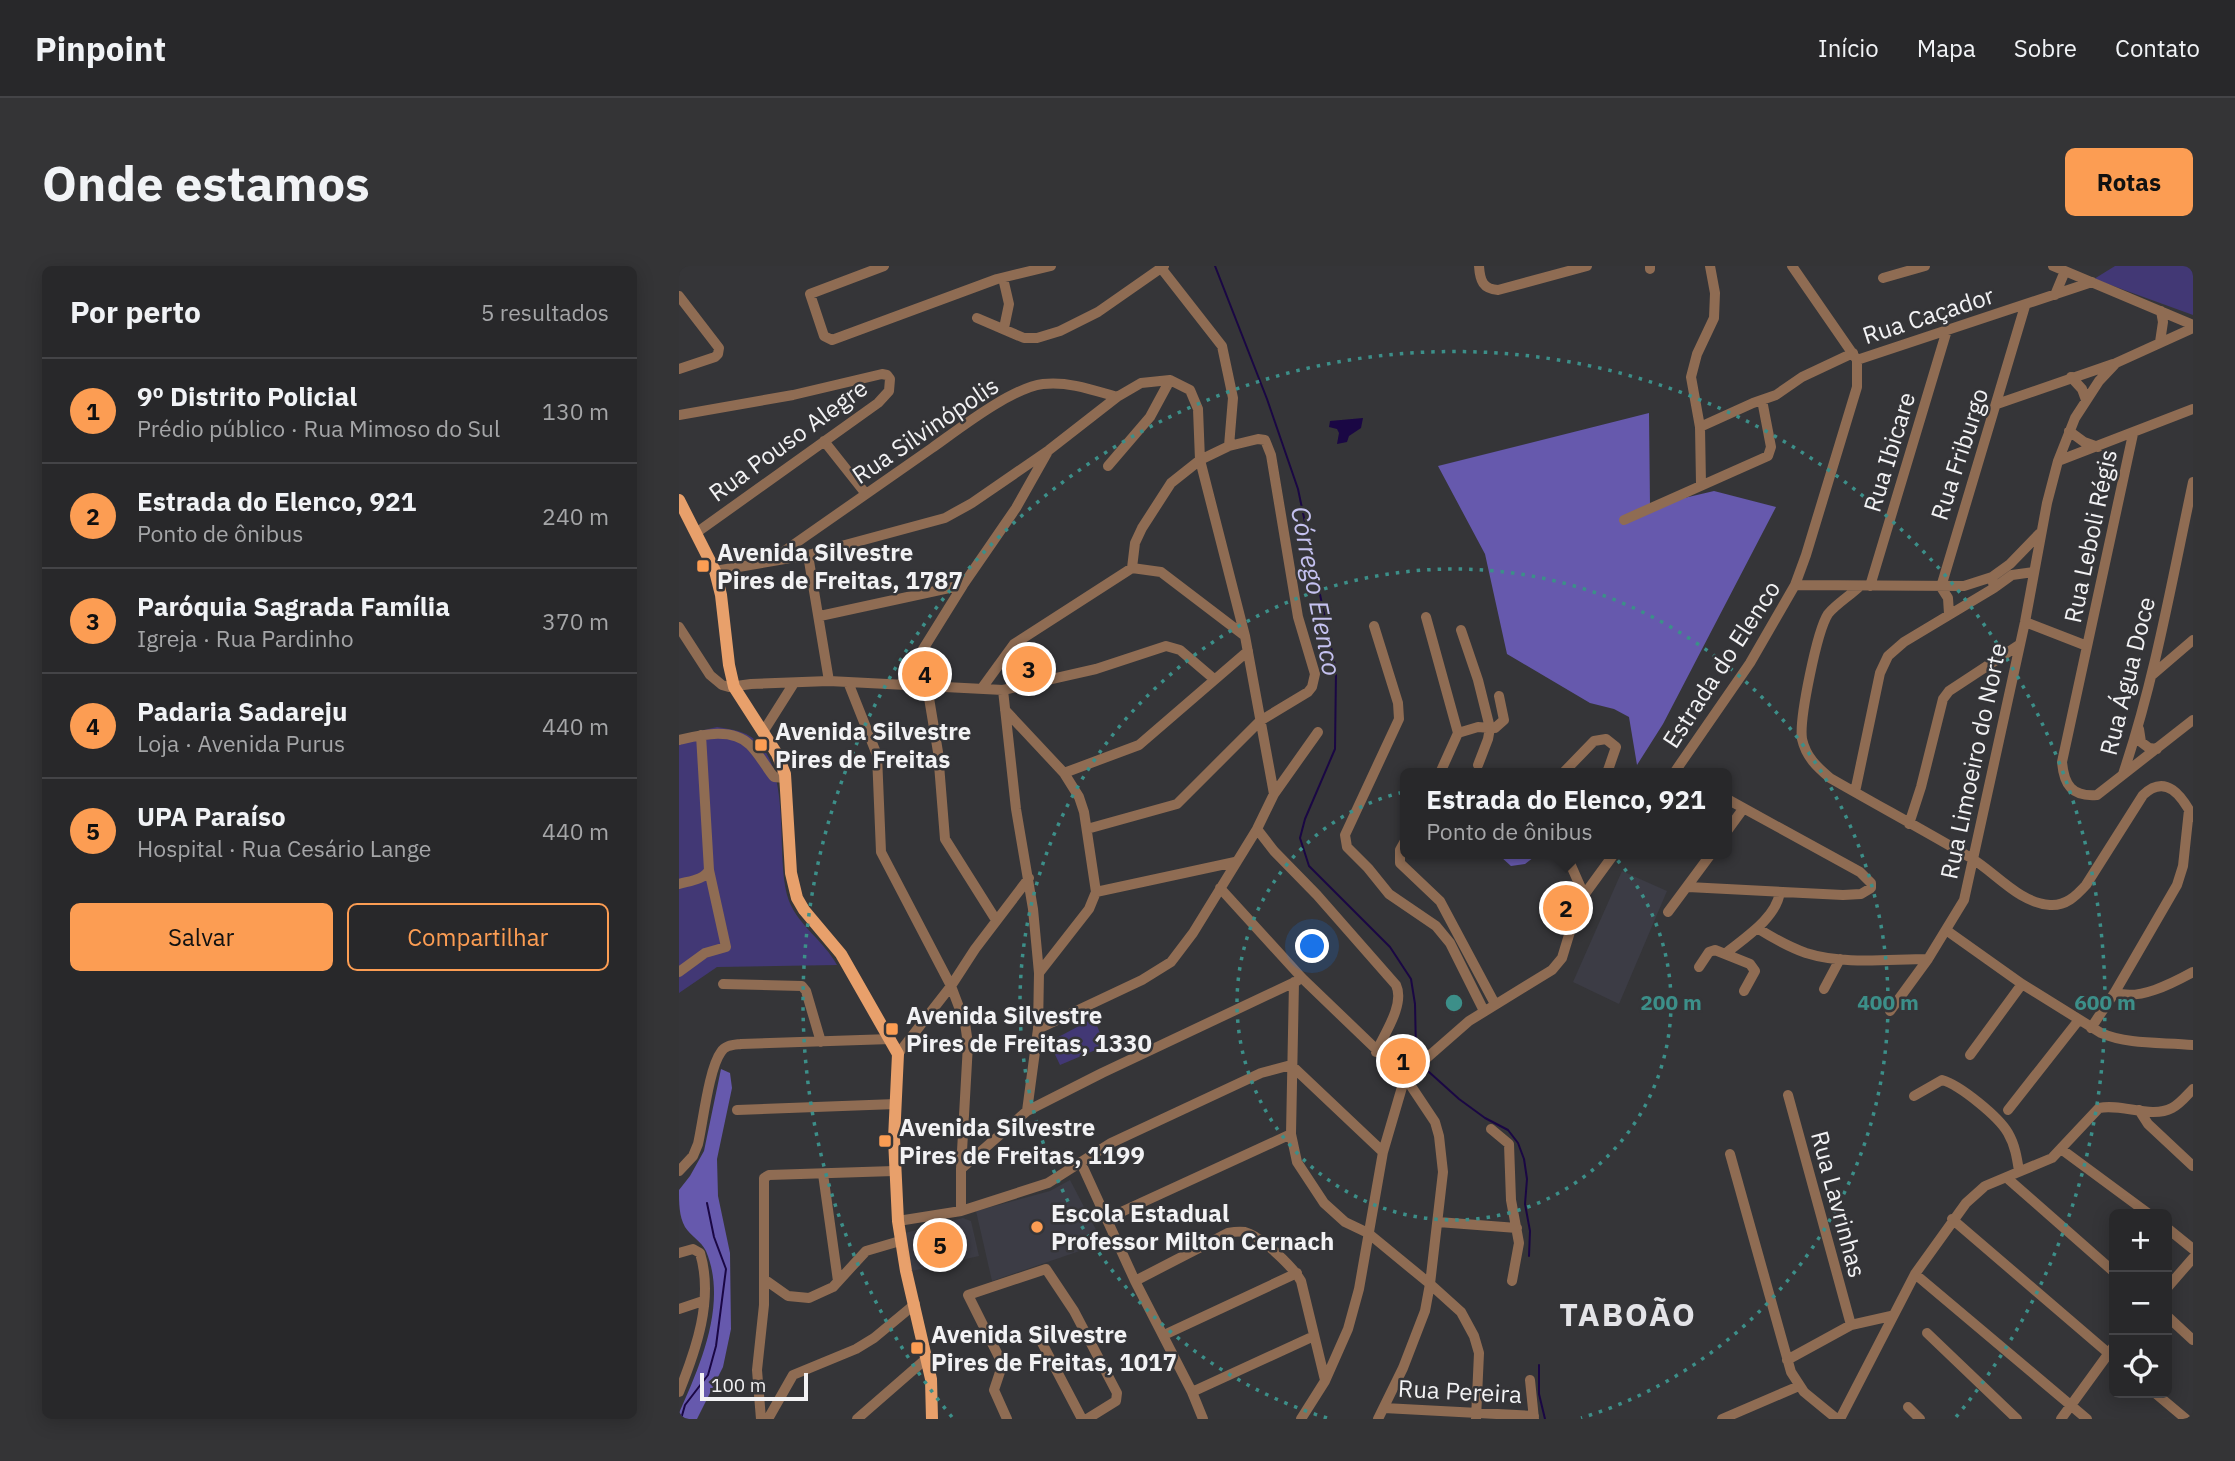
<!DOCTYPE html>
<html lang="pt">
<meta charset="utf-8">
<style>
body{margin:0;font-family:"IBM Plex Sans",sans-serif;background:#343436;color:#f1f3f6}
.controls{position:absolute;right:21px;bottom:21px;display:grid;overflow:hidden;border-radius:10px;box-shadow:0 4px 18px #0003}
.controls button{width:63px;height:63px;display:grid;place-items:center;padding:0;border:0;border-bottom:2px solid #444447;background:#28282a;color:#f1f3f6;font:35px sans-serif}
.scale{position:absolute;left:21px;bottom:18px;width:108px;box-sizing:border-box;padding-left:7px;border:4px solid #f2f2f4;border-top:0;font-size:19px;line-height:24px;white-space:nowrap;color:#f2f2f4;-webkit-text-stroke:5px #353538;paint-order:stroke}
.you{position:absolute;left:634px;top:681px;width:24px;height:24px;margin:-18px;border:5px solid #fff;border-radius:50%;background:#1a73e8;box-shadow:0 0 0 10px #1a73e833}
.badge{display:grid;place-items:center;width:46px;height:46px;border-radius:50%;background:#fc9d53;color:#111;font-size:23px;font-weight:700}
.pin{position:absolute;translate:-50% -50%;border:4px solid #fff;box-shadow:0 2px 7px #0006}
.popup{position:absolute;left:721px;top:502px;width:332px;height:91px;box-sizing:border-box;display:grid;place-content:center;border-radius:10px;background:#28282a;filter:drop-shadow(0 2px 5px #0005);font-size:23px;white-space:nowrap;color:#a5a6a8}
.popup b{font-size:26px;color:#f1f3f6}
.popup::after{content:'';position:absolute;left:50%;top:100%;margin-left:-14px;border:14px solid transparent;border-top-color:#28282a}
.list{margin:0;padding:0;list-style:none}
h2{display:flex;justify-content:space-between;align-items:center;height:91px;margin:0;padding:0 28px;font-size:30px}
h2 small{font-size:23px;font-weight:400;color:#a5a6a8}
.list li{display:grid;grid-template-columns:46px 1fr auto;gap:21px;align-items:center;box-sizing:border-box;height:105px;padding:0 28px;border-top:2px solid #444447}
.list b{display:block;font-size:26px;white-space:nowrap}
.list p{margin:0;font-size:23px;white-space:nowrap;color:#a5a6a8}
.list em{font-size:23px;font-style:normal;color:#a5a6a8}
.actions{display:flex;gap:14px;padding:21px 28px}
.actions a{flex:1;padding:16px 0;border:2px solid #fc9d53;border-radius:10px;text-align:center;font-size:24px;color:#fc9d53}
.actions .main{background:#fc9d53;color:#111}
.icon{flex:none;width:38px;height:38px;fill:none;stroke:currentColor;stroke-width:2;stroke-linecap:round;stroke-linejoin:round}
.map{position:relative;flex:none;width:1514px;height:1153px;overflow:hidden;border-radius:10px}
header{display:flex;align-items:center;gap:42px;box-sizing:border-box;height:98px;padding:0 35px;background:#28282a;border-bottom:2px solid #444447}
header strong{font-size:33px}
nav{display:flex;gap:38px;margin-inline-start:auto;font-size:24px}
.intro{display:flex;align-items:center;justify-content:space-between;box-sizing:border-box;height:168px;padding:0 42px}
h1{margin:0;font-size:49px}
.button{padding:18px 32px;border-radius:10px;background:#fc9d53;color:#111;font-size:24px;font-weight:700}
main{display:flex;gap:42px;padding:0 42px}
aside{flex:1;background:#28282a;border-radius:10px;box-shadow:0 4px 18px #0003}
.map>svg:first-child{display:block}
.built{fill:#3c3c45}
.green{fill:#423875}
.forest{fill:#6659ad}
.water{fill:#1a0744}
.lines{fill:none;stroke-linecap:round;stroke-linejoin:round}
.stream{stroke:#1a0744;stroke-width:2}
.minor{stroke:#8f6c53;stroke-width:10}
.major{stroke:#e8a06b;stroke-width:12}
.ring{fill:none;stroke:#3c8f89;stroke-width:3.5;stroke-dasharray:3.5 7}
.poi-dot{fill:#fc9d53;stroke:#353538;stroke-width:2.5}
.labels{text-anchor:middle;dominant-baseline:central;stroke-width:5;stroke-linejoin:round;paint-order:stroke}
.street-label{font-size:24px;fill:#f2f2f4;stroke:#353538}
.poi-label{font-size:24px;font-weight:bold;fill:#f2f2f4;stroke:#353538;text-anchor:start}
.water-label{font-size:26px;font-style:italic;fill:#c4c1ef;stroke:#353538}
.district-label{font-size:32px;font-weight:bold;letter-spacing:2px;fill:#e3e3e7;stroke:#353538}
.centre{fill:#3c8f89;stroke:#353538;stroke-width:3.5}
.ring-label{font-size:21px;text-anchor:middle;font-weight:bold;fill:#3c8f89;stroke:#353538;stroke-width:5;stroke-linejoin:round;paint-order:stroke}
</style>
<header>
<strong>Pinpoint</strong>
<nav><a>Início</a><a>Mapa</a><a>Sobre</a><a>Contato</a></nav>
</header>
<div class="intro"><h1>Onde estamos</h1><a class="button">Rotas</a></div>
<main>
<aside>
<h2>Por perto<small>5 resultados</small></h2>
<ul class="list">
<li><span class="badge">1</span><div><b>9º Distrito Policial</b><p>Prédio público · Rua Mimoso do Sul</p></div><em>130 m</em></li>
<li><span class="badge">2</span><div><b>Estrada do Elenco, 921</b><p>Ponto de ônibus</p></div><em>240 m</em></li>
<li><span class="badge">3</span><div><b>Paróquia Sagrada Família</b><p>Igreja · Rua Pardinho</p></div><em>370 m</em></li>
<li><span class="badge">4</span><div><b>Padaria Sadareju</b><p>Loja · Avenida Purus</p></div><em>440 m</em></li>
<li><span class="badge">5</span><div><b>UPA Paraíso</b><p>Hospital · Rua Cesário Lange</p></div><em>440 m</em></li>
</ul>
<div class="actions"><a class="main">Salvar</a><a>Compartilhar</a></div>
</aside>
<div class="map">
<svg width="1514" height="1153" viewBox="0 0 1514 1153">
<rect width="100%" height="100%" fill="#353538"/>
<path class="built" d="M943,605L988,625L940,738L894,716Z
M391,914L424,977L313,1015L297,945L371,925Z
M284,952L292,955L300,990L233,1005L222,968Z"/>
<path class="green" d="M1436,0H1514V49L1415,13Z
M38,461C44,462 52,463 59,465C120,483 93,589 110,635C120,660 145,675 158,699L38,701L0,727V470Z
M415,752L426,780L381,799L370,776Z"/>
<path class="forest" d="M970,147L971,240L1035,225L1097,241L984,458L958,499L950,451L935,443L911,437L828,388L806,288L759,200Z
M800,588H859L846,598L832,600L822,591L813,593Z
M42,803L51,807L53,822L38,893L39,930L51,987L52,1063L44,1101L18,1153H0V1147C21,1100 49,1037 27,985C22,975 12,970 6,961C0,950 0,937 0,924L11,910L25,885Z"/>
<path class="water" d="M684,152L682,162L670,170L668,176L658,178L660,167L658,163L650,161L651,155Z"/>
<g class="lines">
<path class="stream" d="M536,0L588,133L619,223L657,405L656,483L626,553L621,572L630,600L711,681L732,713L736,738L737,785
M750,806L780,833L806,852L829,864L839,877L845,893L848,913L846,938L851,965L850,990
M860,1099V1128L866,1153
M2,1153L6,1139L29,1109L37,1080L47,1003L35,971L28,937"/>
<path class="minor" d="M205,0L131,28L145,70L153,74L318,13L372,0
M800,0C801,15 804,23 819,24L908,0
M971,0V3
M1374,0L1514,59
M482,2L543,80L554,132L550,180
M324,12L330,38L325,62
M1204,12L1246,0
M1376,29L1386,5
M0,30L40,82L39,88L36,91L0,103
M298,52L345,72H358L381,65L419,46L485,0
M1481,76L1484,56L1482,45
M1178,94L1413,16
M1392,111L1403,123L1407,134
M1318,138L1434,98
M0,149L114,129L203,108L208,109L211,113L210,125L199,137L17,267
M1021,161L1074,137L1097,129L1123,111L1174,87
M1390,165L1405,176L1419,181
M1454,168L1383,496C1385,519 1393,531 1418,529L1514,454
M145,175L187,228
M1379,195L1514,143
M429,200L471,151L491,114
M1022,218L1021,161L1012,111L1018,88L1035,52L1036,27L1031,0
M945,254L1089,190L1092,181L1083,134
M129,289L150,415
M94,293C147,256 200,219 253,182C280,163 332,122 364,118C389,115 414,124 438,131
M36,305L129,289L266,252L293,237L370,184L438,131L462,117L491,114L511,124L519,143L521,194L566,370L595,528L578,563L514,667L492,696L463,714L359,763
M1116,319L1285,320L1313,311L1331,298L1361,267
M1181,320C1172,329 1157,338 1149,348C1138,365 1120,453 1123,473C1127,491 1138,501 1151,512C1198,539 1246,565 1292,592C1317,607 1340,637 1371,639C1387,640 1397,630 1407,619L1464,529C1487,507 1503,530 1514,551
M1191,320L1268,64
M1262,321L1346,40
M1262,321L1269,332L1270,348
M1315,322L1333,309L1355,306
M141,350L284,319
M747,351L779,467
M1346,356L1408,380
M695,360L719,437L720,453L666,569L668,581L689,602L710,628L757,660L771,677L805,745
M0,361L31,409L43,419L50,421L72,418L150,415L324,424L417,403L487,380L501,384L535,413
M1472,410L1514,374
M169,416L198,489L202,586L272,720L286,757L289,778L282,903V945
M223,417L284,319L337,242L368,187
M248,420L259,486L266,573L317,654
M303,422L335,378L453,302L482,306L566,370
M324,424L337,543L354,643L360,707L359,763L348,845
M326,444L385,507L400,531L405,546L417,626L410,643L360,707
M1460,463L1462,476L1470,482L1478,483
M84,466L115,417
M0,474C22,469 53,461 71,479C80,488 87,501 95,511L106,512
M799,499L809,473L811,462H816L825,454L820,430
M385,507L460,479L569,385
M761,507L779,467L799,461L811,462L799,414L782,364
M884,507L915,475L927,473L937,481L928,507
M995,507L1071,397L1116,319L1127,289L1178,121V94L1113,0
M1444,508C1476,413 1493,314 1514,216
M1176,526L1201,407L1209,390L1225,376L1315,322L1313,311
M595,528L639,466
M1230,558L1242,521L1264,433L1270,425L1340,379
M408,563L498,538L581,455L629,426L633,421L636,408L619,351L592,189L586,174L579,173L550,180L521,194L492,217L463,262L456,277L453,302
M578,563L595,585L638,629L717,719C726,738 706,767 697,786
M1048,565L1064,543
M726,575L721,584V597L761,635L816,738
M887,588L905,629
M0,618C10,615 25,614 30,604
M1009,621L1164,629L1182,628L1192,622V617L1181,606L1048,533
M541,622L623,712L726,811L756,856L760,870L764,906L751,1018L746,1045L724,1102L699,1153
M417,626L556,596
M989,646L1032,588
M1078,662C1094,672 1110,681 1127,687C1165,699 1209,693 1249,693
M1267,664L1343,718L1422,767C1449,779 1484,776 1514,779
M1047,687C1067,671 1097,652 1101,626
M1020,701L1030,686L1036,684L1071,698L1076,705L1065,725
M0,706L26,687L47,681L30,604L22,469
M615,716L612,868L618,896L645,937L666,956L689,967L751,1018L782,1046L795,1070L800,1087L797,1153
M44,718L123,720L127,725L142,776
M1145,723L1161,693
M1436,726C1458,736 1494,717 1514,706
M1211,745L1249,693L1285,634L1346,356L1368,237L1379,195L1396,152L1420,115L1437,97L1514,62
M1412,762L1436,726L1498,619L1504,600L1510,544
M219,788L272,720L296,683L350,612
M1291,789L1343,718
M1109,829L1172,1059
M1235,830L1263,814C1281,819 1320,851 1329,867C1336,879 1338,892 1340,905
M58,844L217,838
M1329,844L1399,755
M1460,844L1469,858L1514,900
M812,863L830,878L832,934L840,977L833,1015
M1382,883L1470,948
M1051,888L1112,1106L1125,1126L1158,1153
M402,897L456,1015L513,1126L524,1153
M282,903L348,845L423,807L618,715
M0,905L14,890L19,878C24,856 30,802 42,786C46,779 54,779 62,778L212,773
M144,908L159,1015
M1328,912L1435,1006
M427,953L612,868
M1273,953L1435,1092
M219,955L282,945L369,917L432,877L582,807L612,799L704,886
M759,956L838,962
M1488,962L1514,983
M0,987L14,983L21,987C35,1033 17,1084 0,1126
M1236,1008L1408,1153
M85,1013L109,1030L130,1032L154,1021L187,985L221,975
M456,1015L549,967C554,966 560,965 566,966C582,970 614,1001 622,1015L646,1114
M1488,1022L1514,992
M0,1043L24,1035
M1488,1050L1514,1074
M1248,1067L1338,1153
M485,1069L618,1007
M362,1075L403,1153
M1108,1094L1172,1059L1212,1050
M851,1114L855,1153
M513,1126L635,1070
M1476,1127L1507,1153
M1229,1141L1241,1153
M705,1142L855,1150
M82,1153L78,1104L85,1039V912L90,909L215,905
M89,1153L114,1109L177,1083L195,1072L236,1038
M178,1153L248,1092
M328,1153L315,1124L321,1106L320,1091L289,1029L367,1003L395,1045L438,1127L437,1135L408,1153
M622,1153L646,1115L669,1063L680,1023L704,886L726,811L790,755L873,704L883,692L900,636L935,588
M1043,1153L1120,1120
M1161,1153L1236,1008L1287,937L1306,920L1373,892L1420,842C1443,837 1472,853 1493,842C1501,838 1508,829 1514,823
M1382,1153L1435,1080"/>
<path class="major" d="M0,234L36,305L42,329L50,399L55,421L98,488L106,508L112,607L118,632L125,644L162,688L219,788L215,873L219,955L227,1005L252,1113L253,1153"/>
</g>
<g class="ring">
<circle cx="775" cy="737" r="217"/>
<path d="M648 1152A434 434 0 1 1 902 1152"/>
<path d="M273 1151A651 651 0 1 1 1277 1151"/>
</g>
<g class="poi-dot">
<rect x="17" y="293" width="14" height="14" rx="3.5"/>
<rect x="75" y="472" width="14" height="14" rx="3.5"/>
<rect x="206" y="756" width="14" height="14" rx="3.5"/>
<rect x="199" y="868" width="14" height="14" rx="3.5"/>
<circle cx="358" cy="961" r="7"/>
<rect x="231" y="1075" width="14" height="14" rx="3.5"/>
</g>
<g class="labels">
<g class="street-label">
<text transform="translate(1249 49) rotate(-18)">Rua Caçador</text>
<text transform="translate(246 164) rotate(-34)">Rua Silvinópolis</text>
<text transform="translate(109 174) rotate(-36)">Rua Pouso Alegre</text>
<text transform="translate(1210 186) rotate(-73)">Rua Ibicare</text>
<text transform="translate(1280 188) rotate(-72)">Rua Friburgo</text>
<text transform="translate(1411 270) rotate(-78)">Rua Leboli Régis</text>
<text transform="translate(1042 398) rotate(-57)">Estrada do Elenco</text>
<text transform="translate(1448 410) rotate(-76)">Rua Água Doce</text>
<text transform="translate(1294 495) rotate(-78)">Rua Limoeiro do Norte</text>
<text transform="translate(1160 938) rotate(75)">Rua Lavrinhas</text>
<text transform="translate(781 1125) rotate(3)">Rua Pereira</text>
</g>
<g class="poi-label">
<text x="38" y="286">Avenida Silvestre<tspan x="38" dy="28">Pires de Freitas, 1787</tspan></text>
<text x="96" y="465">Avenida Silvestre<tspan x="96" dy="28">Pires de Freitas</tspan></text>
<text x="227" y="749">Avenida Silvestre<tspan x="227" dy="28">Pires de Freitas, 1330</tspan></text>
<text x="220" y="861">Avenida Silvestre<tspan x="220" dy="28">Pires de Freitas, 1199</tspan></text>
<text x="372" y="947">Escola Estadual<tspan x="372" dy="28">Professor Milton Cernach</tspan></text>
<text x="252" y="1068">Avenida Silvestre<tspan x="252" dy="28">Pires de Freitas, 1017</tspan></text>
</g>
<g class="water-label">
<text transform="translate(638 325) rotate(79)">Córrego Elenco</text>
</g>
<g class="district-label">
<text x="949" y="1048">TABOÃO</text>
</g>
</g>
<circle cx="775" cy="737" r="10" class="centre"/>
<g class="ring-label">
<text x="992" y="744">200 m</text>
<text x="1209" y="744">400 m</text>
<text x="1426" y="744">600 m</text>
</g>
</svg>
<div class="controls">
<button>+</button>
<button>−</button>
<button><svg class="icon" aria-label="locate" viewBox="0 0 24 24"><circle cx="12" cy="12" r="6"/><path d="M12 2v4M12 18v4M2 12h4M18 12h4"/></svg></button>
</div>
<div class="scale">100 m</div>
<div class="you"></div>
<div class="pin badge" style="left:724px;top:795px">1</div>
<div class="pin badge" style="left:887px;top:642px">2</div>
<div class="popup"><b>Estrada do Elenco, 921</b>Ponto de ônibus</div>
<div class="pin badge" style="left:350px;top:403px">3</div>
<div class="pin badge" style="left:246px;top:408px">4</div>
<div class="pin badge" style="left:261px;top:979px">5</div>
</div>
</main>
